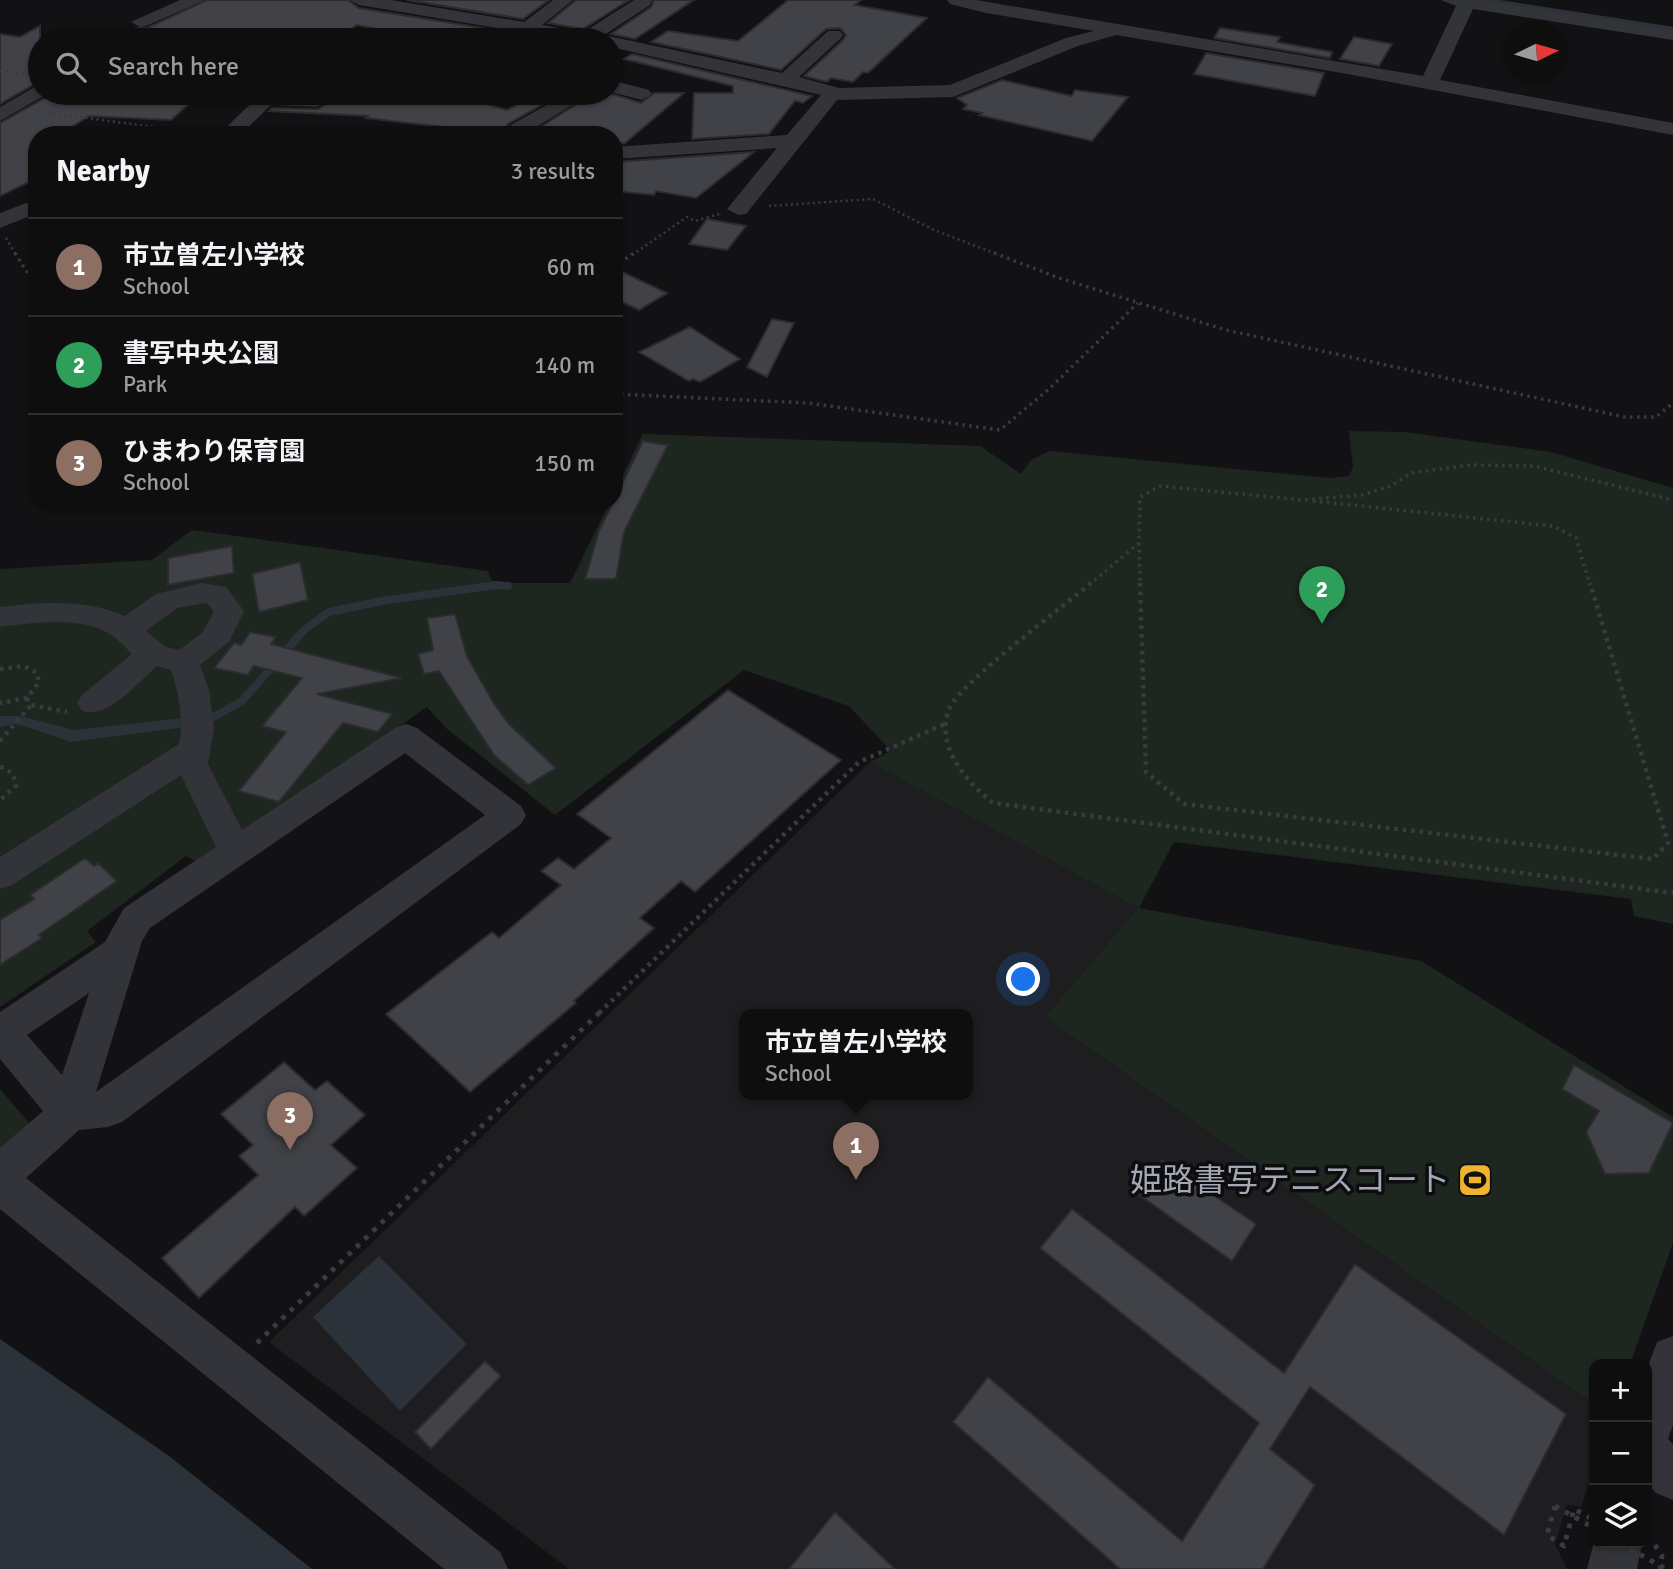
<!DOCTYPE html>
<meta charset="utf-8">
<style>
body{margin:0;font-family:Signika,"Noto Sans JP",sans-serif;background:#171718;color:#f1f3f6}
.controls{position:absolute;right:21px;bottom:21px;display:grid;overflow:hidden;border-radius:14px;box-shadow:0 2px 5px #0004}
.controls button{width:63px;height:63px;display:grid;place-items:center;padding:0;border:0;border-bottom:2px solid #2e2e2f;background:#0e0e0f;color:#f1f3f6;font:35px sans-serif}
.compass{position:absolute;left:1505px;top:21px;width:63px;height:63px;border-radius:50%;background:#0e0e0f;box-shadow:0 2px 5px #0004;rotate:85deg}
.you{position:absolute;left:1024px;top:980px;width:24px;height:24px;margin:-18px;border:5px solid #fff;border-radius:50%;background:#1a73e8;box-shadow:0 0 0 10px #1a73e833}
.badge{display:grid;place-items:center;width:46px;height:46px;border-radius:50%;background:#efb42e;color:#fff;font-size:23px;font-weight:700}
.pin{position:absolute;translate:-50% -58px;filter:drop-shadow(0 2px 4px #0008)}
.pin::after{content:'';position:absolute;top:37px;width:24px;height:21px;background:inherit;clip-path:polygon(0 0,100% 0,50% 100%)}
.popup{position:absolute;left:739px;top:1009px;width:234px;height:91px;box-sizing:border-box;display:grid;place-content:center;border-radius:14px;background:#0e0e0f;filter:drop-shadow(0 2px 5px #0005);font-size:23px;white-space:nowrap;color:#9b9c9e}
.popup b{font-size:26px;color:#f1f3f6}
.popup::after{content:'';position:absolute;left:50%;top:100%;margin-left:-14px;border:14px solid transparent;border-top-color:#0e0e0f}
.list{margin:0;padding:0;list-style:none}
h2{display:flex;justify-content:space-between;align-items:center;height:91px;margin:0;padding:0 28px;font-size:30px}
h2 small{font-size:23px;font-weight:400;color:#9b9c9e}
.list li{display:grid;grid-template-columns:46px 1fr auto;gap:21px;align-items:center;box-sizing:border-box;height:98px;padding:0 28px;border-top:2px solid #2e2e2f}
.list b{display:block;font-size:26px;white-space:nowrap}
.list p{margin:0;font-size:23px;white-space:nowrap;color:#9b9c9e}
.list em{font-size:23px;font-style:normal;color:#9b9c9e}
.icon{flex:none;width:38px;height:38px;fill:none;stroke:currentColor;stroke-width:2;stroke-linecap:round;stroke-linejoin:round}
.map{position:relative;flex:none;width:1673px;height:1569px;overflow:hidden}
.search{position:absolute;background:#0e0e0f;box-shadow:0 2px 5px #0004;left:28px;top:28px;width:595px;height:77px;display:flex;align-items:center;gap:18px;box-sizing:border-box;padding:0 24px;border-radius:38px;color:#9b9c9e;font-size:26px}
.panel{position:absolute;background:#0e0e0f;box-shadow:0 2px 5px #0004;left:28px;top:126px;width:595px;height:385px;border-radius:28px}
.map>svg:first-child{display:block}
.built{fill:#1e1e21;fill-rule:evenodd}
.green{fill:#1e2620}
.water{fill:#2b3239}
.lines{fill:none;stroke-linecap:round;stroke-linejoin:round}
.stream-far2{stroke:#2b3239;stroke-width:4.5}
.stream-far1{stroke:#2b3239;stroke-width:6}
.stream{stroke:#2b3239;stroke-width:8}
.building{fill:#414247;stroke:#2c2c30;stroke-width:2}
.path-far3{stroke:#393b40;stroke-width:2.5;stroke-dasharray:2 3.5;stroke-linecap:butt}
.path-far2{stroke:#393b40;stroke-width:3.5;stroke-dasharray:2.5 4.5;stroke-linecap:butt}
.path-far1{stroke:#393b40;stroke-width:4.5;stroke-dasharray:3.5 5;stroke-linecap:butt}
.path{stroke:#393b40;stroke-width:5;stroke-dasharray:4.5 7;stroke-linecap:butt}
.minor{fill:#333439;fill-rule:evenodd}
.path-bridge{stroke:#393b40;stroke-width:5;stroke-dasharray:4.5 7;stroke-linecap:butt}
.labels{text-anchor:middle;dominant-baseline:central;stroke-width:7;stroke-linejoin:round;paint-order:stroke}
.near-poi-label{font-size:32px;fill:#a4a8b4;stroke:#0d0d0f;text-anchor:end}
</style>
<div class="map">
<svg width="1673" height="1569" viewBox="0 0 1673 1569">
<rect width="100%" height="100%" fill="#121214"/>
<path class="built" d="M870,762L1138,908L1045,1017L1594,1404V1467L1581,1507L1567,1505L1555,1544L1567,1569H569L269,1342ZM744,1014H968V1094H744Z"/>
<path class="green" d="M1349,431L1404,432L1551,452L1673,488V924L1634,916L1631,899L1174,842L1139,908L1421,961L1673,1117V1243L1630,1364H1594V1404L1045,1017L1138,908L870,762L891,751L849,706L744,670L555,815L446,728L427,707L202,864L186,856L87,931L96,942L0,1007V569L152,560L192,530L488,571L493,583H570L610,502H614V493L643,434L980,446L1021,474L1031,460L1050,451L1329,478L1349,476L1353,467Z
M0,1089L35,1130L0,1148Z"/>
<path class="water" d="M211,715L208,724L71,742L27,727L15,724L0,727V716H20L74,730Z
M379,1256L467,1344L400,1411L313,1317Z
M0,1339L169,1456L312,1569H0Z"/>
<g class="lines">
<path class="stream-far2" d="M1485,0L1673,29"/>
<path class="stream-far1" d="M496,585H503"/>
<path class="stream" d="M210,719L242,701L304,630L329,612L382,601L496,585L508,586"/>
</g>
<path class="building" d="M207,0H348L359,8L507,32L511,39L529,37L570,40H498L447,29L429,40L357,25L335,40H115L136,28H147Z
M407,0H549L523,19Z
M576,0H629L583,29L548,23Z
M654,0H694L635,39L611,34L651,7Z
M788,0H861L855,5L927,18L868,73L863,72L853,82L831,78L827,82L804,76L842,41L846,35L840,28L826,29L781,70L651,42L668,31L738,41Z
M40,26V81L0,104V34L20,37Z
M1220,28L1280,37L1277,42L1332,52L1330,58L1214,38Z
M1354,37L1392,44L1379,66L1340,59Z
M1206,53L1324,73L1315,96L1194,74Z
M632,54L812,96L803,103L795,101L769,134L692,139L694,93H733V86L624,59Z
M1002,80L1072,96L1075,90L1128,97L1092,141L979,115L982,113L963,109L967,105L957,98Z
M49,93H201L171,120L89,116L59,135H37V149L30,154L37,157V178L0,196V123L48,96Z
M318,93H416L469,99L507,110L540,93H563L508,124L501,135H448L452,128L366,118L368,116L269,111L272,108L318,109L329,102Z
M594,93H609L641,103L654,93H684L624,144L614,141V135H594L573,129L562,135H528Z
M754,152L696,198L656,191L654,195L614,191V162Z
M707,219L746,226L727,250L689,244Z
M614,268L667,293L639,310L614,298Z
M772,319L794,323L767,377L747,367Z
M690,327L740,359L700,382L693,379L689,381L639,352Z
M643,441L668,445L624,532L616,579H585L599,531Z
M232,546L234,573L168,585V558Z
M300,562L308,600L259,612L252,574Z
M455,614L467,656L493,702L509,724L556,768L528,785L494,755L439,671L424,674L418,654L433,650L427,618Z
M250,632L276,637L271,644L402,678L317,694L392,714L378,732L343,723L279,802L239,791L286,732L262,726L302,678L254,666L248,675L214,668L234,643L241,645Z
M728,690L841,760L695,892L681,881L640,918L654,928L574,1001L576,1003L470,1092L386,1014L492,932L499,938L561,885L541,871L558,858L574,869L611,838L577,814Z
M85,858L94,866L98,863L117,881L39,935L42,938L0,965V920L34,899L30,895Z
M284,1062L315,1090L327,1081L365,1115L331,1145L357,1168L304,1216L295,1207L199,1298L162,1258L258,1175L239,1156L253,1145L221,1114Z
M1574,1065L1673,1123L1649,1173L1605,1174L1586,1132L1599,1111L1562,1089Z
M1162,1160L1256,1224L1232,1261L1138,1194Z
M1072,1209L1284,1373L1355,1264L1566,1414L1504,1535L1310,1387L1270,1449L1315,1485L1263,1569H1120L953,1422L988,1377L1182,1541L1259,1423L1040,1248Z
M485,1361L501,1376L431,1449L415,1432Z
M835,1512L895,1569H789Z"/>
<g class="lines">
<path class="path-far3" d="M0,71L29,74
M42,112L207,134
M769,206L873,199L934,230L999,255
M6,238L16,255
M632,255L687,217L695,221L719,214"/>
<path class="path-far2" d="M15,253L37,288
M994,253L1059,278L1226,330L1624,417H1656L1673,403
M614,267L634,253
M614,394L808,403L1000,430L1050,388L1138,303
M1313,501L1553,526L1576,538L1590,585
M1139,543L1140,585
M1089,585L1139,543L1140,497L1160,486L1302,500L1362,495L1391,486L1411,473L1470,465L1534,466L1673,500"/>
<path class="path-far1" d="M1091,583C1065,605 960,684 950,707C933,745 967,782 993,803L1673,893
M1140,583L1146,772L1184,804L1653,859L1668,843L1590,583
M0,669L24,666L37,673L39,682L27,698L0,703
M27,698L31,705L67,712
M0,741L31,705
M0,767C10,769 15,776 16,786L0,800
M599,1013L859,762L947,723"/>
<path class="path" d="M257,1343L600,1012
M1555,1506L1547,1535L1564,1546L1574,1509L1594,1520
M1655,1545L1662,1556L1660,1569"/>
<path class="minor" d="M180,0H205L146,26L140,27L131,22Z
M350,0H391L524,22L553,0H573L542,25L584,32L634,0H652L650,5L604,35L782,73L828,31H840L843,35L840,39L799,77L839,88L950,85L1066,38L1094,31L986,13L950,4L947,0H976L1423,76L1456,6L1441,0H1483L1673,30V40L1473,9L1440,80L1673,123V135L1342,73L1116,35L1078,46L953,97L837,100L746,214L738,215L727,209L777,148L614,159V147L787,135L821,95L611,47V40C583,40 559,36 532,34C524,33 519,38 511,36L509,30L359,5Z
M611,80L649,90L652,94L642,100L611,92Z
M40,84V93L47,94L0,121V107Z
M262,93L317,95L327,101L317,107L271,105L240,135H218Z
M568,93H592L523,135H503L509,126Z
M37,199V213L0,228V213Z
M202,583L226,587L244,611L229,642L200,665L209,690L214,728L208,764L242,830L395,728L406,724L417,728L521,806L526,815L521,824L122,1122L108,1127L79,1130L26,1178L500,1552L508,1569H444L0,1209V1148L43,1111L0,1059V1012L105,942L124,908L216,847L181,775L12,885L0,889V857L179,744C184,719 179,694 171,670L157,666C137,683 109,719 82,711L77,703L82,695L132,654C124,646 117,638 108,633C77,616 33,623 0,627V607C42,602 85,599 125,616L156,594ZM207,603L214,612L202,633L179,650L166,647L146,631L177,608ZM405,753L485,815L96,1092L142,941L150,928ZM89,993L62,1075L27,1035Z
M1673,1336V1425L1668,1439L1673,1444V1500L1656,1493L1647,1484V1369L1657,1342Z
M1594,1542L1642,1543L1637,1569H1587Z"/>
<path class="path-bridge" d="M1555,1506L1594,1528
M1620,1543L1666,1569"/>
</g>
<defs>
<g id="stadium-square" transform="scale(1.75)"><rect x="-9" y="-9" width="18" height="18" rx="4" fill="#efb42e" stroke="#0d0d0f"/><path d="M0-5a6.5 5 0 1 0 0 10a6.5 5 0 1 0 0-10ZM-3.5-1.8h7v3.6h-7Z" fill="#111"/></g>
</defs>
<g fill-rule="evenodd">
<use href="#stadium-square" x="1475" y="1180"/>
</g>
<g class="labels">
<g class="near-poi-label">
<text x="1450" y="1180">姫路書写テニスコート</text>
</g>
</g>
</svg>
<div class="controls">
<button>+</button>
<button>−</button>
<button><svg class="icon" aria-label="layers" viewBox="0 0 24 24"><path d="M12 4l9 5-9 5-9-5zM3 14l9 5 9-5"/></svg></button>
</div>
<svg class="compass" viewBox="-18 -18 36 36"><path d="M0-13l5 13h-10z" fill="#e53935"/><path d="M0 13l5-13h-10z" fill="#9b9c9e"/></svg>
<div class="you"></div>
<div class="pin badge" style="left:856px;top:1180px;background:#8d6e63">1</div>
<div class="popup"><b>市立曽左小学校</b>School</div>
<div class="pin badge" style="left:1322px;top:624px;background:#2e9e5b">2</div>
<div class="pin badge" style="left:290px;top:1150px;background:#8d6e63">3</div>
<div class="search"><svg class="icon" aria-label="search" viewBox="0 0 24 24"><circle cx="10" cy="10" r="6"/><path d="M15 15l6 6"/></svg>Search here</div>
<section class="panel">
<h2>Nearby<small>3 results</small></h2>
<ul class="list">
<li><span class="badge" style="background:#8d6e63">1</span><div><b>市立曽左小学校</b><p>School</p></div><em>60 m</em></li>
<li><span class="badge" style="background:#2e9e5b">2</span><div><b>書写中央公園</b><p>Park</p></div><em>140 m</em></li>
<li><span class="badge" style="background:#8d6e63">3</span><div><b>ひまわり保育園</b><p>School</p></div><em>150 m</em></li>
</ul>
</section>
</div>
